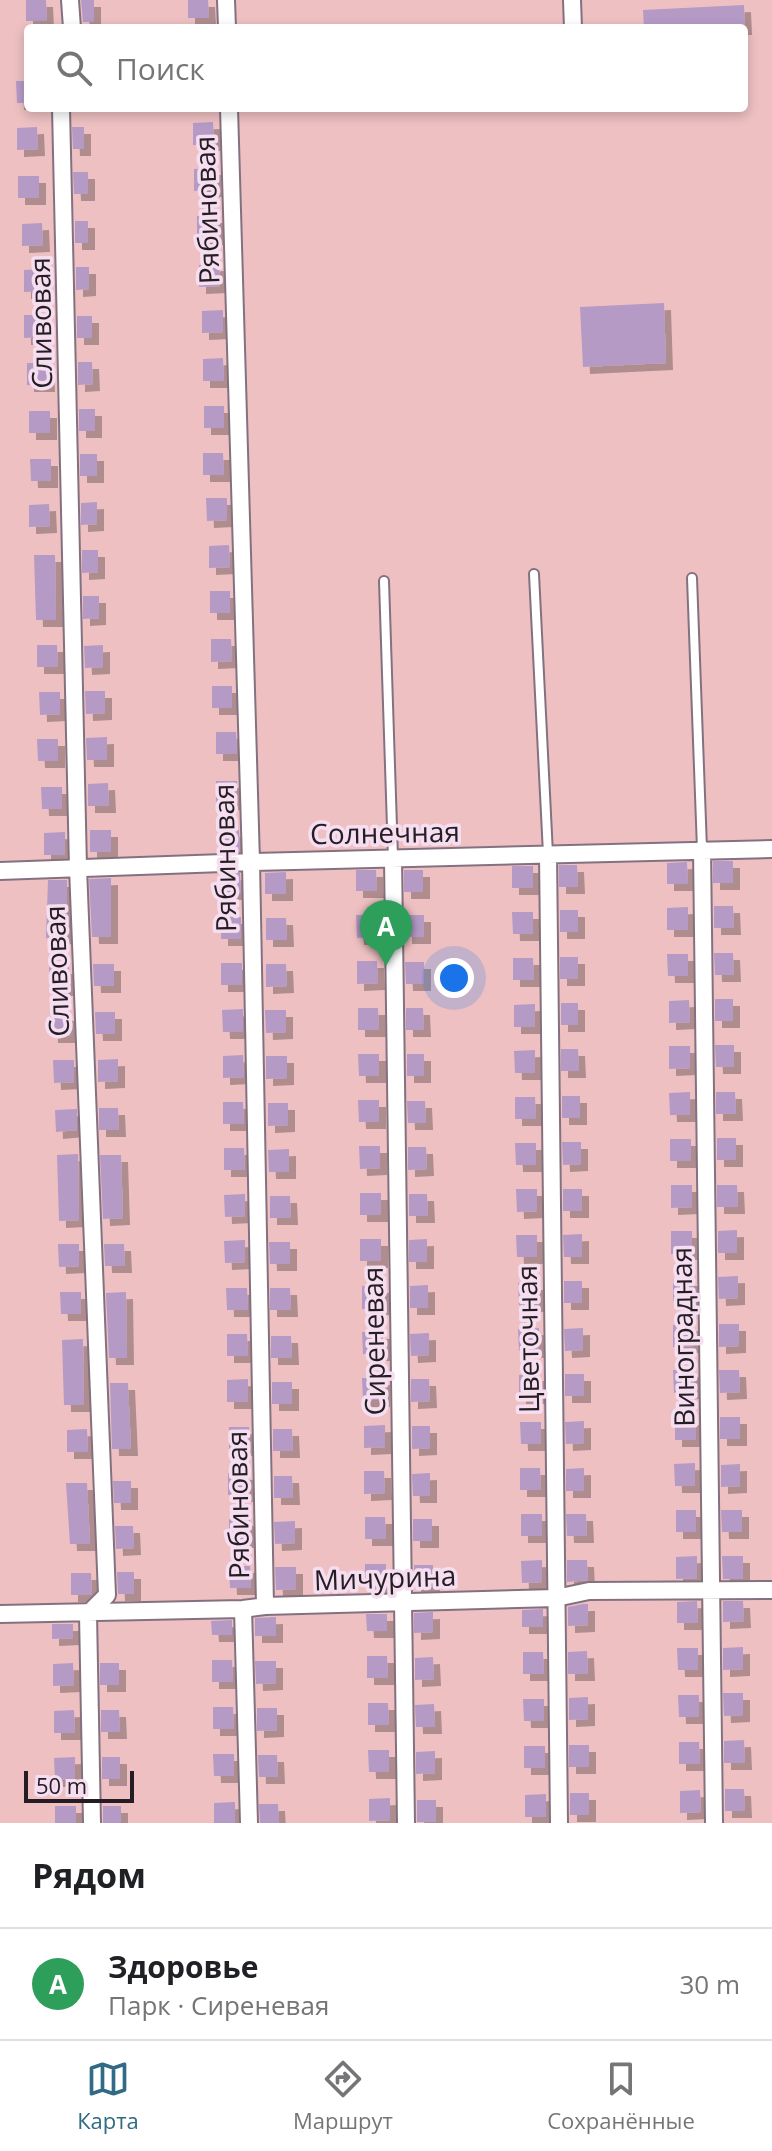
<!DOCTYPE html>
<html lang="ru">
<meta charset="utf-8">
<style>
body{margin:0;font-family:"Open Sans",sans-serif;background:#f2f2f2;color:#202124}
.scale{position:absolute;left:24px;bottom:20px;width:110px;box-sizing:border-box;padding-left:8px;border:4px solid #251d23;border-top:0;font-size:22px;line-height:28px;white-space:nowrap;color:#251d23;-webkit-text-stroke:6px #f5def0;paint-order:stroke}
.you{position:absolute;left:454px;top:978px;width:28px;height:28px;margin:-20px;border:6px solid #fff;border-radius:50%;background:#1a73e8;box-shadow:0 0 0 12px #1a73e833}
.badge{display:grid;place-items:center;width:52px;height:52px;border-radius:50%;background:#316a84;color:#fff;font-size:26px;font-weight:700}
.pin{position:absolute;translate:-50% -66px;filter:drop-shadow(0 2px 4px #0008)}
.pin::after{content:'';position:absolute;top:42px;width:28px;height:24px;background:inherit;clip-path:polygon(0 0,100% 0,50% 100%)}
.list{margin:0;padding:0;list-style:none}
h2{display:flex;justify-content:space-between;align-items:center;height:104px;margin:0;padding:0 32px;font-size:34px}
h2 small{font-size:26px;font-weight:400;color:#757577}
.list li{display:grid;grid-template-columns:52px 1fr auto;gap:24px;align-items:center;box-sizing:border-box;height:112px;padding:0 32px;border-top:2px solid #e0e0e0}
.list b{display:block;font-size:30px;white-space:nowrap}
.list p{margin:0;font-size:26px;white-space:nowrap;color:#757577}
.list em{font-size:26px;font-style:normal;color:#757577}
.icon{flex:none;width:44px;height:44px;fill:none;stroke:currentColor;stroke-width:2;stroke-linecap:round;stroke-linejoin:round}
.map{position:relative;flex:none;width:772px;height:1823px;overflow:hidden}
.search{position:absolute;background:#fff;box-shadow:0 4px 12px #0003;left:24px;right:24px;top:24px;height:88px;display:flex;align-items:center;gap:20px;box-sizing:border-box;padding:0 28px;border-radius:8px;color:#757577;font-size:30px}
.sheet{height:216px;background:#fff}
nav{display:flex;justify-content:space-around;align-items:center;box-sizing:border-box;height:112px;border-top:2px solid #e0e0e0;background:#fff;font-size:22px;color:#757577}
nav a{display:grid;justify-items:center;gap:4px}
nav .on{color:#316a84}
.map>svg:first-child{display:block}
.garden{fill:#eec0c2;fill-rule:evenodd}
.building{fill:#b59ac6;filter:url(#shadow)}
.lines{fill:none;stroke-linecap:round;stroke-linejoin:round}
.lane-casing{stroke:#847180;stroke-width:12}
.street-casing{stroke:#847180;stroke-width:20}
.lane{stroke:#fff;stroke-width:8}
.street{stroke:#fff;stroke-width:16}
.labels{text-anchor:middle;dominant-baseline:central;stroke-width:7;stroke-linejoin:round;paint-order:stroke}
.street-label{font-size:28px;fill:#251d23;stroke:#f5def0}
</style>
<div class="map">
<svg width="772" height="1823" viewBox="0 0 772 1823">
<defs>
<filter id="shadow"><feDropShadow dx="7" dy="7" stdDeviation="0" flood-color="#0004"/></filter>
</defs>
<rect width="100%" height="100%" fill="#f5def0"/>
<path class="garden" d="M0,0H772V1823H0ZM28,28H744V108H28Z"/>
<path class="building" d="M26,0H46L47,21H26Z
M81,0H94V22H83Z
M188,0H208L209,18H188Z
M744,5L745,28H644L643,10Z
M16,81H28V103H17Z
M213,122L214,144L193,145V123Z
M37,127L38,149L17,150V128Z
M72,127H84V149H73Z
M214,168L215,190L194,191V169Z
M73,172H88V194H74Z
M18,176H39V198H18Z
M197,216H217L218,238H197Z
M75,221H88V243H75Z
M42,223L43,245L22,246V224Z
M219,264L220,286L199,287V265Z
M76,267H89V289L76,290Z
M45,269V291L24,292V270Z
M664,303L666,363L583,367L580,307Z
M223,310V332L202,333V311Z
M24,315H45V337L24,338Z
M77,316H92V338H77Z
M223,358L224,381H203V359Z
M78,362H92L93,384L78,385Z
M27,363H47L48,385H27Z
M204,406H224V428H204Z
M79,409H95V431H79Z
M29,411H50V433H29Z
M203,453H223L224,475H203Z
M80,454H97V476H80Z
M30,459H51V481H31Z
M206,498H227V520L207,521Z
M97,502V524L81,525V503Z
M49,504L50,526L29,527V505Z
M229,545L230,567L209,568V546Z
M82,550H98V572L82,573Z
M34,555H55L56,620H36Z
M210,591H230V613H210Z
M83,596H99V618L83,619Z
M211,639H231L232,661L211,662Z
M37,645H57L58,667H37Z
M103,645V667L85,668L84,646Z
M212,686H232V708H212Z
M85,691H105V713L86,714Z
M39,692H60V714L40,715Z
M216,732H236L237,754H216Z
M107,737V760H87L86,738Z
M37,739H58V761H38Z
M216,781H237V803L216,804Z
M108,783L109,806H88V784Z
M41,787H62V809H42Z
M90,830H111V852H90Z
M219,830H239L240,851L219,852Z
M65,832V855H44V833Z
M713,861H733V883H713Z
M687,862L688,884H667V863Z
M559,865H577L578,887H559Z
M512,866H533V888H512Z
M356,870H376L377,891H356Z
M404,870H423V892H404Z
M286,872V894H265V873Z
M240,873L241,893H221L220,874Z
M111,878V937H92L89,879Z
M48,880H67V937L46,938Z
M714,906H733L734,928H714Z
M688,907V930H667V908Z
M560,910H578V932H560Z
M512,912H533V934H513Z
M356,915H377V937L357,938Z
M405,915H424V937H405Z
M221,917H241V939H221Z
M266,918H286L287,940H266Z
M714,953H733L734,975H715Z
M667,954H688V976H668Z
M560,957H578V979H560Z
M513,958H533L534,980H513Z
M357,961H377L378,983L357,984Z
M405,962H424V984H406Z
M221,963H242V985H221Z
M93,964H114V986H94Z
M266,964H286L287,986L266,987Z
M49,967H69L70,989H49Z
M715,999H733V1021H715Z
M689,1000L690,1022L669,1023V1001Z
M561,1003H578V1025H561Z
M535,1004V1027H514V1005Z
M358,1008H378L379,1030H358Z
M406,1008H423L424,1030H406Z
M243,1009V1032H223L222,1010Z
M265,1010H286V1032L266,1033Z
M95,1012H115V1034H96Z
M50,1014H71V1036H51Z
M715,1045H734V1067H716Z
M669,1046H690V1068L669,1069Z
M561,1049H578L579,1071H561Z
M535,1050V1073H515L514,1051Z
M358,1054H379V1076H359Z
M407,1054H424V1076H407Z
M243,1055L244,1077L223,1078V1056Z
M266,1056H287V1078L266,1079Z
M118,1059V1081L98,1082V1060Z
M53,1060H74V1082L54,1083Z
M690,1092V1115H670L669,1093Z
M716,1092H735L736,1114H716Z
M562,1096H580V1118H562Z
M515,1097H535L536,1119H515Z
M358,1100H379V1122H359Z
M407,1101H425L426,1123H408Z
M223,1102H243L244,1124H223Z
M268,1103H288V1125L268,1126Z
M99,1108H118L119,1130H99Z
M77,1109V1130L56,1132L55,1110Z
M717,1138H736V1160H717Z
M670,1139H691V1161H670Z
M562,1142H581V1164L563,1165Z
M515,1143H536V1165H516Z
M359,1146H380V1168L360,1169Z
M408,1147H426L427,1169L408,1170Z
M224,1148H244L245,1170H224Z
M289,1149V1172H269L268,1150Z
M78,1154L79,1220L59,1221L57,1155Z
M100,1155H121L123,1218L103,1219Z
M671,1185H692V1207L671,1208Z
M717,1185H737L738,1207H717Z
M516,1189H537V1211L517,1212Z
M563,1189H582V1211H563Z
M360,1193H381V1215H360Z
M245,1194V1216L225,1217L224,1195Z
M409,1194H427L428,1216H409Z
M270,1196H290L291,1218H270Z
M737,1230V1253H718V1231Z
M671,1231H692V1253L671,1254Z
M582,1234V1257H564L563,1235Z
M516,1235H537V1257H517Z
M360,1239H381V1261H360Z
M427,1239V1262H409V1240Z
M245,1240V1262L225,1263L224,1241Z
M269,1242H290V1264H270Z
M58,1244H79V1266L59,1267Z
M104,1244H124L125,1266H105Z
M738,1276V1298L719,1299L718,1277Z
M673,1279H693L694,1301H673Z
M564,1281H582V1303H564Z
M518,1283H539V1305H519Z
M428,1285V1308H410V1286Z
M362,1286H383V1308L362,1309Z
M226,1288H247L248,1310H227Z
M270,1288H290L291,1310H270Z
M60,1292H81V1314H61Z
M126,1292L127,1358H109L106,1293Z
M694,1324V1346L673,1347V1325Z
M719,1324H739V1346L719,1347Z
M539,1328V1351H519L518,1329Z
M583,1328V1350L565,1351L564,1329Z
M362,1332H383V1354H363Z
M429,1333V1355L411,1356L410,1334Z
M227,1334H247L248,1356H227Z
M271,1336H291L292,1358H271Z
M83,1339L84,1405H64L62,1340Z
M673,1370H694V1392L674,1393Z
M719,1370H739L740,1392L720,1393Z
M539,1374L540,1397H519V1375Z
M565,1374H584V1396H565Z
M362,1378H383V1400H363Z
M248,1379V1402H227V1380Z
M411,1379H429L430,1401L411,1402Z
M272,1382H292V1404H272Z
M110,1383H128L131,1449H112Z
M720,1417H740V1439H720Z
M675,1418H696V1440H675Z
M584,1421V1443L566,1444L565,1422Z
M520,1422H541V1444H521Z
M385,1425V1447L364,1448V1426Z
M412,1426H430V1448L412,1449Z
M229,1427H249V1449H229Z
M87,1429L88,1452H67V1430Z
M273,1429H292L293,1451H273Z
M695,1463V1486H675L674,1464Z
M740,1464V1486L721,1487V1465Z
M520,1468H540L541,1490H520Z
M584,1468V1491H566V1469Z
M364,1471H384L385,1493L364,1494Z
M228,1473H249V1495H228Z
M430,1473V1496H413L412,1474Z
M274,1476H292L293,1498H274Z
M113,1481H131V1503H114Z
M66,1483H87L90,1544H70Z
M676,1510H696V1532H676Z
M721,1510H742V1532H722Z
M521,1514H542V1536H521Z
M566,1514H586L587,1536H567Z
M365,1517H385L386,1539H365Z
M229,1519H250V1541H229Z
M413,1519H432V1541H413Z
M295,1521V1543L275,1544L274,1522Z
M115,1526H133L134,1548L116,1549Z
M697,1556V1578L676,1579V1557Z
M722,1556H743V1579H723Z
M542,1560V1582L522,1583L521,1561Z
M567,1560H587L588,1580L567,1582Z
M365,1564H386V1586H365Z
M414,1565H433V1587H414Z
M229,1566H250L251,1588H230Z
M275,1567H296V1589L276,1590Z
M117,1572H134V1594H118Z
M71,1573H91L92,1595H71Z
M697,1601L698,1623H677V1602Z
M723,1601H743L744,1621L723,1622Z
M583,1604H588V1625L568,1626V1607Z
M543,1609V1627H522V1610Z
M433,1612V1632L414,1633V1613Z
M366,1614H387V1631H367Z
M276,1617V1636H255V1618Z
M232,1620V1635H212L211,1621Z
M52,1624H73V1638L52,1639Z
M743,1647V1669L723,1670V1648Z
M677,1648H698V1670H678Z
M587,1651L588,1674H568V1652Z
M523,1652H543L544,1674H523Z
M367,1656H387L388,1678H367Z
M433,1657L434,1679L415,1680V1658Z
M212,1660H232L233,1682H212Z
M255,1661H276V1683L256,1684Z
M73,1663L74,1685L53,1686V1664Z
M100,1663H119V1685H100Z
M723,1693H743V1715L724,1716Z
M678,1695H699V1717H679Z
M588,1697V1719L569,1720V1698Z
M523,1699H544V1721H524Z
M368,1703H388L389,1725H368Z
M434,1704L435,1727H416L415,1705Z
M213,1707H233L234,1729H213Z
M257,1708H277V1730L257,1731Z
M74,1710L75,1733H54V1711Z
M101,1710H119L120,1732H101Z
M744,1740L745,1763H724V1741Z
M679,1742H699L700,1764H679Z
M569,1745H589V1767H569Z
M524,1746H545V1768H524Z
M368,1750H389V1772H369Z
M435,1751V1773L416,1774V1752Z
M213,1754H234V1776H214Z
M258,1755H277L278,1777H259Z
M75,1757V1779L55,1780L54,1758Z
M102,1757H120V1779H102Z
M725,1789H744L745,1811H725Z
M700,1790L701,1812L680,1813V1791Z
M570,1793H589V1815H570Z
M546,1794V1817H525V1795Z
M390,1798V1820L369,1821V1799Z
M417,1800H436V1822H417Z
M235,1802V1823H214V1803Z
M259,1804H278L279,1823H260Z
M55,1806H76V1823H55Z
M103,1806H121V1823H103Z"/>
<g class="lines">
<g class="lane-casing">
<path id="lane" d="M534,574L548,854
M692,578L702,849
M384,581L393,858"/>
</g>
<g class="street-casing">
<path id="street" d="M70,0L72,28
M226,0L227,28
M572,0L573,28
M61,108L78,868L107,1595L88,1614L92,1823
M229,108L251,862L265,1606
M702,849L714,1823
M548,854L559,1823
M393,859L406,1823
M0,871L251,862L772,849
M243,1609L249,1823
M0,1614L243,1609L265,1606L556,1598L589,1591L772,1590"/>
</g>
<use href="#lane" class="lane"/>
<use href="#street" class="street"/>
</g>
<g class="labels">
<g class="street-label">
<text transform="translate(206 210) rotate(-92)">Рябиновая</text>
<text transform="translate(40 323) rotate(-91)">Сливовая</text>
<text transform="translate(385 832) rotate(-1)">Солнечная</text>
<text transform="translate(224 858) rotate(-91)">Рябиновая</text>
<text transform="translate(56 971) rotate(-92)">Сливовая</text>
<text transform="translate(682 1337) rotate(-91)">Виноградная</text>
<text transform="translate(527 1339) rotate(-91)">Цветочная</text>
<text transform="translate(373 1341) rotate(-91)">Сиреневая</text>
<text transform="translate(237 1505) rotate(-91)">Рябиновая</text>
<text transform="translate(385 1577) rotate(-2)">Мичурина</text>
</g>
</g>
</svg>
<div class="scale">50 m</div>
<div class="you"></div>
<div class="pin badge" style="left:386px;top:966px;background:#2e9e5b">A</div>
<div class="search"><svg class="icon" aria-label="search" viewBox="0 0 24 24"><circle cx="10" cy="10" r="6"/><path d="M15 15l6 6"/></svg>Поиск</div>
</div>
<section class="sheet">
<h2>Рядом<small></small></h2>
<ul class="list">
<li><span class="badge" style="background:#2e9e5b">A</span><div><b>Здоровье</b><p>Парк · Сиреневая</p></div><em>30 m</em></li>
</ul>
</section>
<nav>
<a class="on"><svg class="icon" aria-label="map" viewBox="0 0 24 24"><path d="M3 6l6-2 6 2 6-2v14l-6 2-6-2-6 2zM9 4v14M15 6v14"/></svg>Карта</a>
<a><svg class="icon" aria-label="directions" viewBox="0 0 24 24"><path d="M12 3l9 9-9 9-9-9zM9 14v-3h6M13 9l2 2-2 2"/></svg>Маршрут</a>
<a><svg class="icon" aria-label="saved" viewBox="0 0 24 24"><path d="M7 4h10v16l-5-4-5 4z"/></svg>Сохранённые</a>
</nav>
